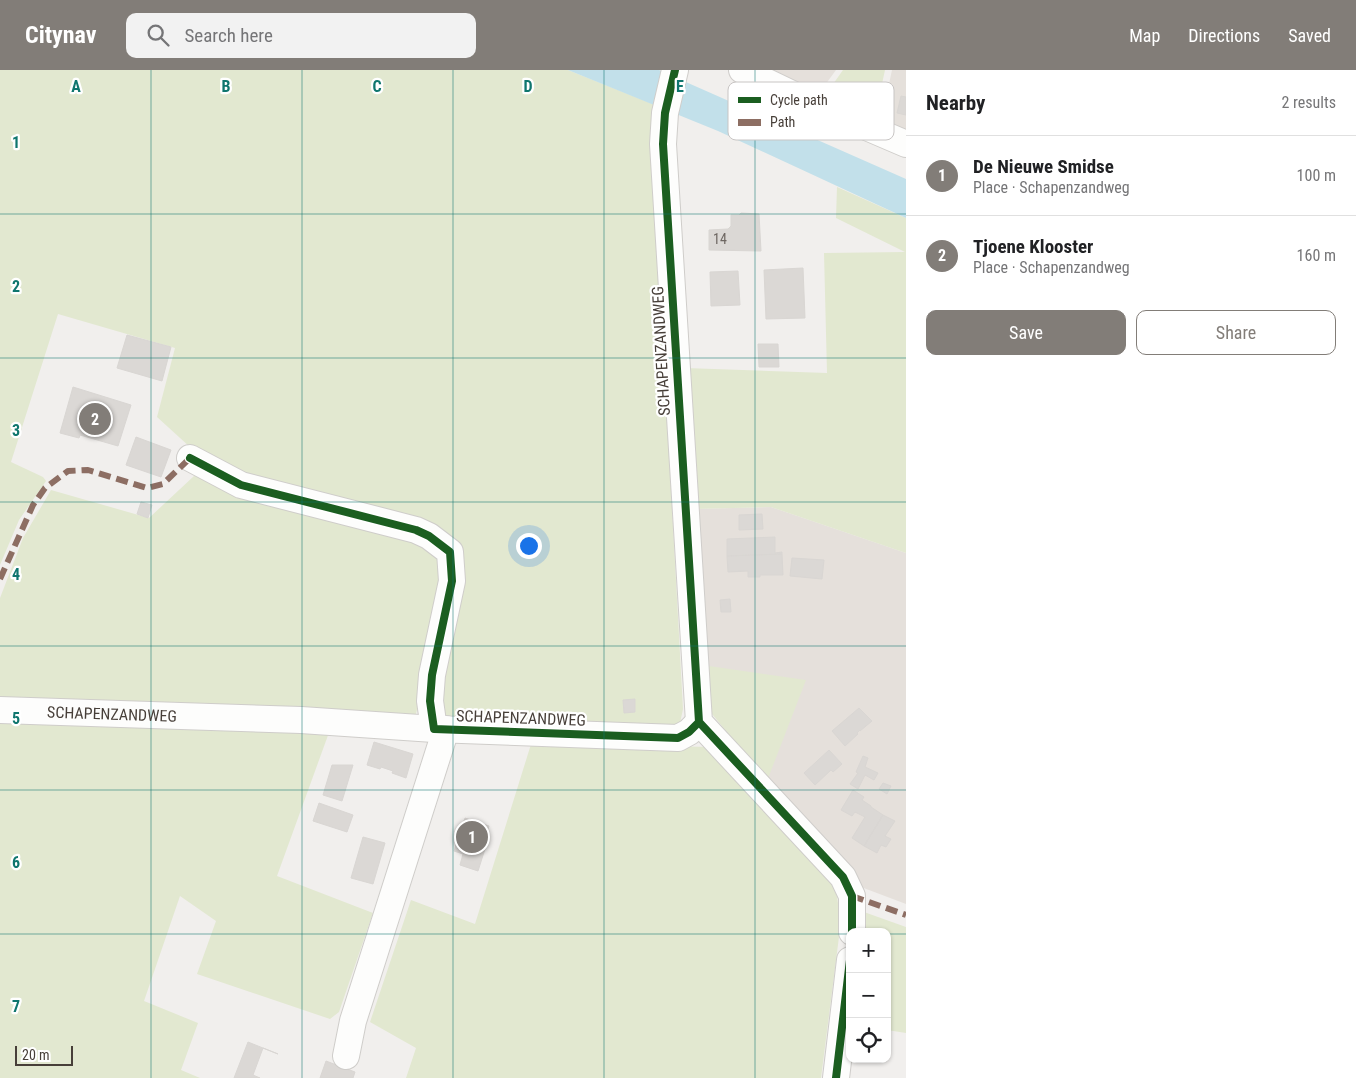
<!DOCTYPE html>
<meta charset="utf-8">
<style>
body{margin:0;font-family:"Roboto Condensed",sans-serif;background:#f2f2f2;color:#202124}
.controls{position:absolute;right:15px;bottom:15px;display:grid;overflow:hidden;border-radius:10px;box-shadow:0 1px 4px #0004}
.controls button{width:45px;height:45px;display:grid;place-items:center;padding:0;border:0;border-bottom:1px solid #e0e0e0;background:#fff;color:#202124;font:25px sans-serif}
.scale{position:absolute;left:15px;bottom:12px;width:58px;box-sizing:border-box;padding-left:5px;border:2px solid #473f39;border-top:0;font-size:14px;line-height:18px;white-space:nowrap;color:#473f39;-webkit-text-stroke:4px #fff;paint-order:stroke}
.you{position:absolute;left:528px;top:475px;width:18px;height:18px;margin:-12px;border:4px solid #fff;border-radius:50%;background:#1a73e8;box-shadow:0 0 0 8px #1a73e833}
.badge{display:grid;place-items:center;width:32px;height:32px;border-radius:50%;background:#827d78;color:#fff;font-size:16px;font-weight:700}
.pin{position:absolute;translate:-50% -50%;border:2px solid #fff;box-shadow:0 1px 5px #0006}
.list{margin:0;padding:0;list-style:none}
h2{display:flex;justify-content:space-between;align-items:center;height:65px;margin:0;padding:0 20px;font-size:21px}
h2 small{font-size:16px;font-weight:400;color:#757577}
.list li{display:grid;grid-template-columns:32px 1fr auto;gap:15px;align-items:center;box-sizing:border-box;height:80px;padding:0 20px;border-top:1px solid #e0e0e0}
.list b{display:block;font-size:19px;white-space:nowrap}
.list p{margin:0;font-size:16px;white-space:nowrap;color:#757577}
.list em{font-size:16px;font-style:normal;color:#757577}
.actions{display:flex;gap:10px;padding:15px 20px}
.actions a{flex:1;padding:11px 0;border:1px solid #827d78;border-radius:10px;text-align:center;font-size:18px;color:#827d78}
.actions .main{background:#827d78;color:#fff}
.icon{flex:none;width:28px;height:28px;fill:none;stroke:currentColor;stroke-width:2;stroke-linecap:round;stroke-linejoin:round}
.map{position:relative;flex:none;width:906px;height:1008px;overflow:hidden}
header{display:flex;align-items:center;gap:30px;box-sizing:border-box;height:70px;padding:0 25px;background:#827d78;color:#fff}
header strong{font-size:24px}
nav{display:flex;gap:28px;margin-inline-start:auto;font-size:18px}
.search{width:350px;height:45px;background:#f2f2f2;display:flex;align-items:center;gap:12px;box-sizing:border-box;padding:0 18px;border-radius:10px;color:#757577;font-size:19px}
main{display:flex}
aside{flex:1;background:#fff}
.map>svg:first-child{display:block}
.residential{fill:#e5e0db}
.green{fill:#e2e8d0}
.water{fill:#c2e0ea}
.building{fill:#dbd8d5;stroke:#d9d6d3}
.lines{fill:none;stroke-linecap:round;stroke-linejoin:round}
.minor-casing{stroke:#cfcdca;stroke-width:28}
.minor{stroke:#fdfdfc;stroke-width:26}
.quiet{stroke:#8d6e63;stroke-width:6;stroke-dasharray:12 6;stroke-linecap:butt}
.cycleway-casing{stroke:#fff;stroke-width:11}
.cycleway{stroke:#1b5e20;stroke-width:8}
.grid{fill:none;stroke:#0f766e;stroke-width:1;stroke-opacity:0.55}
.labels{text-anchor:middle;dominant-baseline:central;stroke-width:4.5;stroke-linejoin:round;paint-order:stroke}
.number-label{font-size:14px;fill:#6d6661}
.street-label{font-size:16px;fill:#473f39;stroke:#fff}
.key{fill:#fff;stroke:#c8c5c4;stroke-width:1}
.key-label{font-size:14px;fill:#473f39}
.grid-label{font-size:16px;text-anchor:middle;font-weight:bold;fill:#0f766e;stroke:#fff;stroke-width:4.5;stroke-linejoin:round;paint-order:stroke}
</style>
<header>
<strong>Citynav</strong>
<div class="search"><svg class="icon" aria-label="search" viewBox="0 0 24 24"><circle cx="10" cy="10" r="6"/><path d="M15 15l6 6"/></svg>Search here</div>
<nav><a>Map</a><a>Directions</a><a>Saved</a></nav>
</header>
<main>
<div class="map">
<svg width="906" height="1008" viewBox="0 0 906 1008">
<rect width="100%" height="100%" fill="#f1efed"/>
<path class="residential" d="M770,0H836L820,22Z
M892,0H906V62L881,51Z
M771,437L906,483V834L861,817L767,711L702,595L693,439Z"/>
<path class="green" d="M0,0H568L653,34V88L683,639L680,653L676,658L454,653L437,641L455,478L242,407L202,388L157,347L175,278L58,244L11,392L43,407L46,411L19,450L0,495Z
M843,0H885L877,37L831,17Z
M837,117L906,148V483L771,437L693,439L685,298L827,303L824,183L905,182L836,148Z
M194,406L201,407L435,476L443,512L415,649L0,632V528L23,468L51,420L149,448Z
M702,595L806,610L767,711L712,644Z
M0,650L331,657L277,806L373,843L339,942L330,949L197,904L216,851L180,826L144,931L198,953L181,1000L200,1008H0Z
M532,671L562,674L712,677L834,809L841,851L821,1008H406L416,978L370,952L411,830L475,854Z
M864,842L906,857V963L887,960V862H861Z"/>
<path class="water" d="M568,0H659L679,9L906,109V148L718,61Z"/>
<path class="building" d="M901,26L906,27V45L897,43Z
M741,143L759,144L761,181L709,180V160L728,159L731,156V145H739Z
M803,198L805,248L766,249L764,200Z
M738,201L740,235L711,236L710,202Z
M127,265L171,277L162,311L117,298Z
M758,274H778L779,297H759Z
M73,317L131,335L118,376L80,365L79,368L60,363Z
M136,367L171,380L161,407L126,395Z
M141,432L152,435L148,448L137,444Z
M762,444L763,459L739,460V445Z
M775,467V483L782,482V484L727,486V469Z
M782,484L783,505H760V507H748V501L728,502L727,486Z
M792,488L824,490L822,509L790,506Z
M730,529L731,542H721L720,530Z
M635,629V642L624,643L623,630Z
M859,638L872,651L860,661V660L857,663L858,664L845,676L832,661Z
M374,672L413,684L406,708L392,703L393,701L381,697L380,699L367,695Z
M829,680L842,694L833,702L831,700L815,715L804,703Z
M863,686L868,688L865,697L878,703L874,710L865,705L858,719L850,714L858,703L856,702Z
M332,695H353L342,731L323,725Z
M883,713L891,716L887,724L879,719Z
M853,720L864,727L862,730L871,736V737L883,745L864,776L852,768L865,747L855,742L852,746L841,740Z
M319,733L353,745L347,762L313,751Z
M883,745L895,751L885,766L891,769L886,777L881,775L877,783L864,776Z
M465,748L489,756L481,778L485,779L478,801L460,795L463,784L454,781Z
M363,767L385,773L373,814L351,808Z
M248,972L278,984L263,978L253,1005L260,1008H234Z
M326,991L355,1002L353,1008H320Z"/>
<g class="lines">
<g class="minor-casing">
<g id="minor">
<path d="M675,0L665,43L663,74L699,652L843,807L852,826V862"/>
<path d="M742,0L815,35L906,74"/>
<path d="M190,388L241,415L416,460L429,466L450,482L452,511L432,605L430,631L434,659L678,668L689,662L699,652"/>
<path id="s1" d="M0,640L301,650L434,659"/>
<path d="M346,986L353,951L446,659"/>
<path d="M836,1008L850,890"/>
</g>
</g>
<use href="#minor" class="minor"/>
<path class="quiet" d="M0,509L33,435L45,418L68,401L88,400L147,418L163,414L190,388
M852,826L906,845"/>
<g class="cycleway-casing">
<path id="cycleway" d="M675,0L665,43L663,74L699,652L843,807L852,826V862
M190,388L241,415L416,460L429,466L450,482L452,511L432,605L430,631L434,659L678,668L689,662L699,652
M836,1008L850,890"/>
</g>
<use href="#cycleway" class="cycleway"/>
</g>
<path class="grid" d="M151,0V1008M302,0V1008M453,0V1008M604,0V1008M755,0V1008M0,144H906M0,288H906M0,432H906M0,576H906M0,720H906M0,864H850M887,864H906"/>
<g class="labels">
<g class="number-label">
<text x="720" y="169">14</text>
</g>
<g class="street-label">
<text transform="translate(661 281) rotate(-93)">SCHAPENZANDWEG</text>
<text stroke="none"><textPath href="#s1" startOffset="112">SCHAPENZANDWEG</textPath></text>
<text transform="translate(521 648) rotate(2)">SCHAPENZANDWEG</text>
</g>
</g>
<rect x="728" y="12" width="166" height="58" rx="8" class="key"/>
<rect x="738" y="27" width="23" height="6" fill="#1b5e20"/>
<rect x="738" y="49" width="23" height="7" fill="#8d6e63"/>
<g class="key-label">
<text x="770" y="35">Cycle path</text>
<text x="770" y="57">Path</text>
</g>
<g class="grid-label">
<text x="76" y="22">A</text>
<text x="226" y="22">B</text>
<text x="377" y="22">C</text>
<text x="528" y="22">D</text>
<text x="680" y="22">E</text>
<text x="16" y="78">1</text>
<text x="16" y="222">2</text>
<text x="16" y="366">3</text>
<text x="16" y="510">4</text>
<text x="16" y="654">5</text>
<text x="16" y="798">6</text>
<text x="16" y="942">7</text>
</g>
</svg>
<div class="controls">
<button>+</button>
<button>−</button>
<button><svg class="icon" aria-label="locate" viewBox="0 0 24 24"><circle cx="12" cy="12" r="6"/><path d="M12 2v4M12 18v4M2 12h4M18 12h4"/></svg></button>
</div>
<div class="scale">20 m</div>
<div class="you"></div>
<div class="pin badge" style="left:472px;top:767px">1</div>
<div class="pin badge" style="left:95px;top:349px">2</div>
</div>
<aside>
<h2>Nearby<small>2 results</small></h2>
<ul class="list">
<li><span class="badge">1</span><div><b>De Nieuwe Smidse</b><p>Place · Schapenzandweg</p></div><em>100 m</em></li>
<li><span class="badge">2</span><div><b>Tjoene Klooster</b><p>Place · Schapenzandweg</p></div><em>160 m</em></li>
</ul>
<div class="actions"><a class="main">Save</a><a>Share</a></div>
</aside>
</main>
